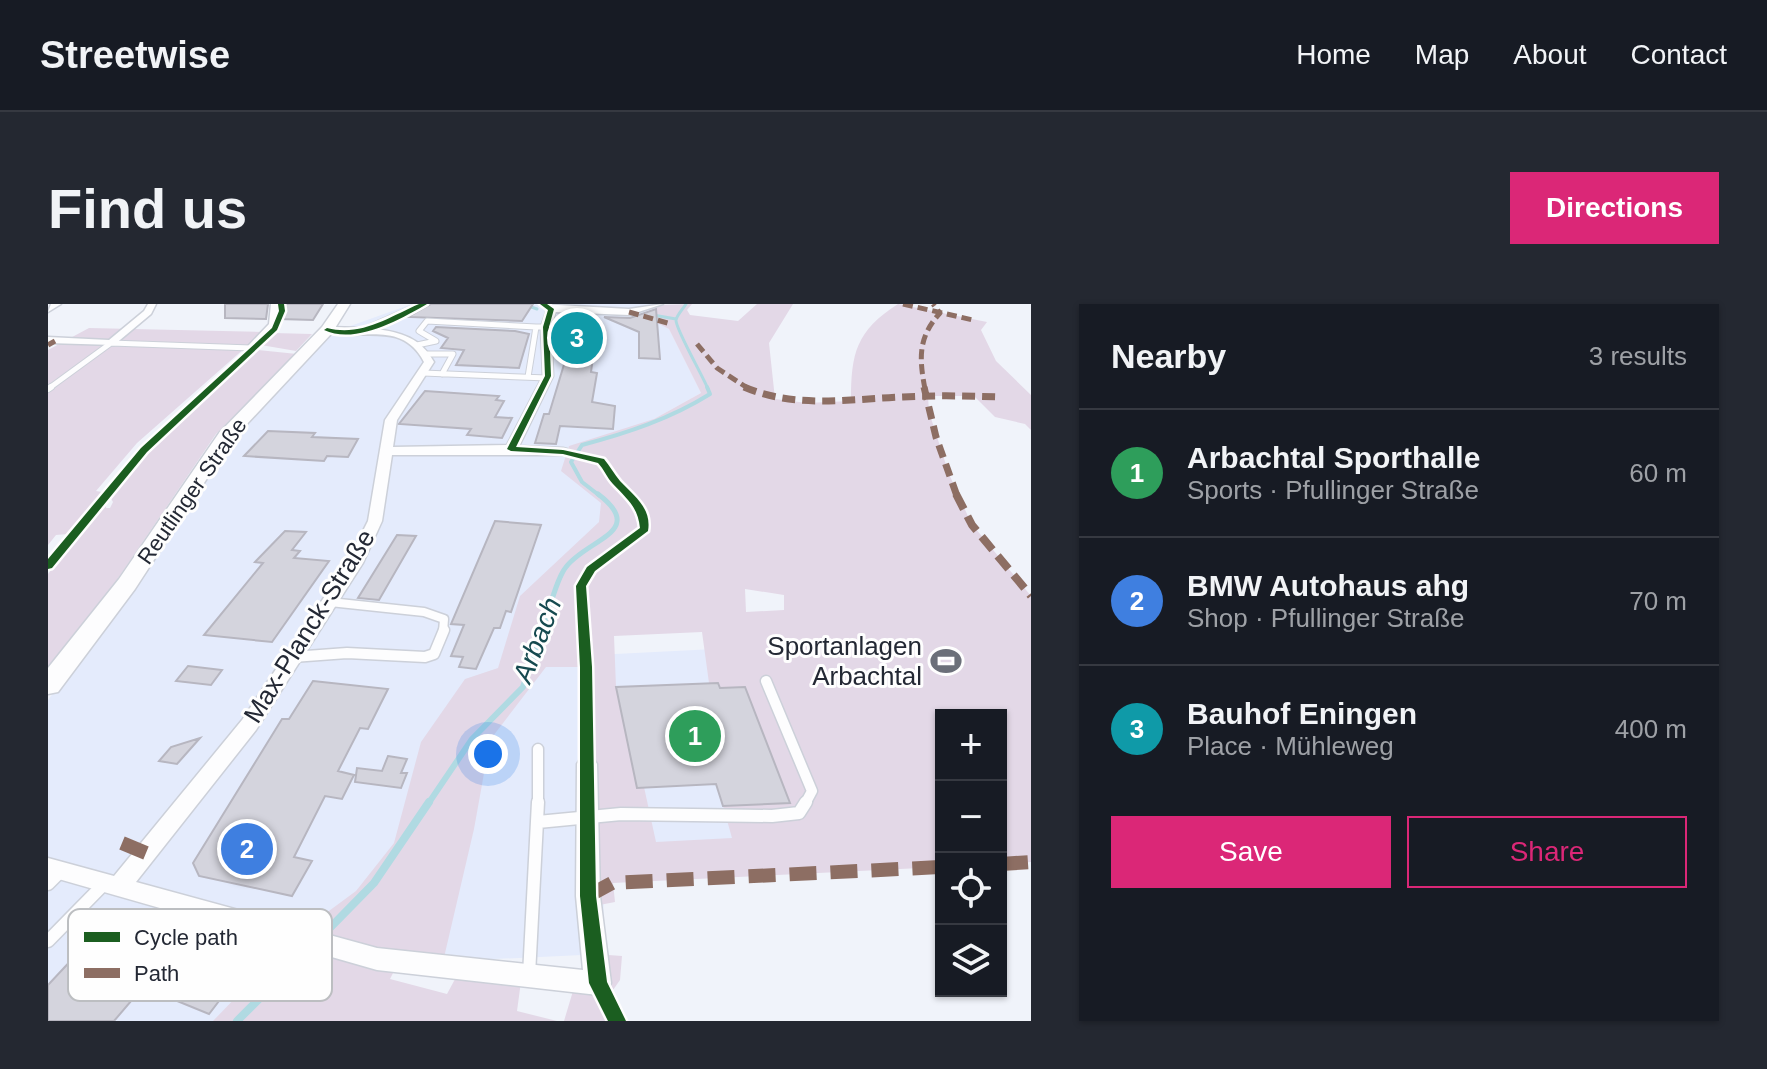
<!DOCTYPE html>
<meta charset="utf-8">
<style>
body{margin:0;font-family:Helvetica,sans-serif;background:#242831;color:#f1f3f6}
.controls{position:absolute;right:24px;bottom:24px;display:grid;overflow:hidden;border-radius:0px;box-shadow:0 2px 6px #0004}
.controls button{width:72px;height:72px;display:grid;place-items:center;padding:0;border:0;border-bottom:2px solid #363941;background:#171b24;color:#f1f3f6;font:40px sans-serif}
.you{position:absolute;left:440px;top:450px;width:28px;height:28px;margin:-20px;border:6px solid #fff;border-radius:50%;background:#1a73e8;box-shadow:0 0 0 12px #1a73e833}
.badge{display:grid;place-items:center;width:52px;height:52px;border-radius:50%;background:#db2777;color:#fff;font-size:26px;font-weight:700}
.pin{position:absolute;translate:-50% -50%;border:4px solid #fff;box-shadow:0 2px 8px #0006}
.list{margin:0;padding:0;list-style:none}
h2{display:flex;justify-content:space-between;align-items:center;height:104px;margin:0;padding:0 32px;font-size:34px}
h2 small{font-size:26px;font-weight:400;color:#9ea1a6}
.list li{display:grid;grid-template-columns:52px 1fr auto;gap:24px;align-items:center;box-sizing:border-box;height:128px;padding:0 32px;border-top:2px solid #363941}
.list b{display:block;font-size:30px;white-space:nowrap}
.list p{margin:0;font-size:26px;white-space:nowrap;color:#9ea1a6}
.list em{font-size:26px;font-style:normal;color:#9ea1a6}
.actions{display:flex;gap:16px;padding:24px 32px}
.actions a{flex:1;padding:18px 0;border:2px solid #db2777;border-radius:0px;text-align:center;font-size:28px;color:#db2777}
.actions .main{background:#db2777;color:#fff}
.icon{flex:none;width:44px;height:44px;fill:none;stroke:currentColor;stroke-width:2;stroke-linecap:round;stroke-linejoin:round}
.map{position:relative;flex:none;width:983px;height:717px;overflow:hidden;border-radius:0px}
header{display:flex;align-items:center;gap:48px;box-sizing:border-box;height:112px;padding:0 40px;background:#171b24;border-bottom:2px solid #363941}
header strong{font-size:38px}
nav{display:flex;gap:44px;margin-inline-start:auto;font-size:28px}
.intro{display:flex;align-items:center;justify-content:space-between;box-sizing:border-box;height:192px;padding:0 48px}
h1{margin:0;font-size:56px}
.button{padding:20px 36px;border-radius:0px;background:#db2777;color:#fff;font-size:28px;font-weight:700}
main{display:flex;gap:48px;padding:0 48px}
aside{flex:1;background:#171b24;border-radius:0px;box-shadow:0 2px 6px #0004}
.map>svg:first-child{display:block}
.built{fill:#e4ebfc}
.green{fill:#e3d8e7;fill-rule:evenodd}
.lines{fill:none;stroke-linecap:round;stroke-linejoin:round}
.stream-far4{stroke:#b0dae2;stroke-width:3}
.stream-far3{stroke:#b0dae2;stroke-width:4}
.stream-far2{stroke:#b0dae2;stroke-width:5}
.stream-far1{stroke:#b0dae2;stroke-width:6}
.stream{stroke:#b0dae2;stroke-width:8}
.building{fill:#d4d4dd;stroke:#b7b6c0;stroke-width:2}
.service-far4-casing{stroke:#ccd0d9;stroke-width:7}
.service-far3-casing{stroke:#ccd0d9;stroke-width:8}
.service-far2-casing{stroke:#ccd0d9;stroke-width:11}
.service-far1-casing{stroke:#ccd0d9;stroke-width:13}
.service-casing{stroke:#ccd0d9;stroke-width:15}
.minor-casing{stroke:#ccd0d9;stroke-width:3}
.secondary-casing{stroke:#ccd0d9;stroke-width:3}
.service-far4{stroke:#fdfdfe;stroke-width:5}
.service-far3{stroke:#fdfdfe;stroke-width:6}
.service-far2{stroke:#fdfdfe;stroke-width:8}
.service-far1{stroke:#fdfdfe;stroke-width:10}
.service{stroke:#fdfdfe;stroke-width:12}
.minor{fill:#fdfdfe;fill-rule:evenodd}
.secondary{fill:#fdfdfe;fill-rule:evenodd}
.quiet-far3{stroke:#8d6e63;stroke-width:5;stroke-dasharray:10 5;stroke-linecap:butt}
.quiet-far2{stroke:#8d6e63;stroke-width:7;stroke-dasharray:13 7;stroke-linecap:butt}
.quiet-far1{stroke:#8d6e63;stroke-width:8;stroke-dasharray:17 8;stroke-linecap:butt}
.quiet{stroke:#8d6e63;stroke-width:14;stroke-dasharray:27 14;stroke-linecap:butt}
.cycleway-casing{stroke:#fefefe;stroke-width:5}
.cycleway{fill:#1b5e20;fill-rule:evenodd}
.labels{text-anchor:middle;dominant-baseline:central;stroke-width:6;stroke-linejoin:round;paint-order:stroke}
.far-street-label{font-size:22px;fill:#232834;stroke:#fefefe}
.street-label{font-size:26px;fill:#232834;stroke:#fefefe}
.poi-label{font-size:26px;fill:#232834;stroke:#fefefe;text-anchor:end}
.water-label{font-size:28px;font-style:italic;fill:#15494f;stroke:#fefefe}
.key{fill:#fefefe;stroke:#bcbec1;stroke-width:2}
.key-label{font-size:22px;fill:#232834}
</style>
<header>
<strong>Streetwise</strong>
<nav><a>Home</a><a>Map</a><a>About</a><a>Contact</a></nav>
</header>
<div class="intro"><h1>Find us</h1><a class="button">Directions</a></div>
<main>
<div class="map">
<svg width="983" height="717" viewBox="0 0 983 717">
<rect width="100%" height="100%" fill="#f0f3fa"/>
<path class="built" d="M364,0H612L594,11L621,25L653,89L606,115L566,206L488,354L748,341L831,547L556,570L555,650L257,664L209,717H0V396L56,322L167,148L280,30Z"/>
<path class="green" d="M644,0L639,6L642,11L690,17L709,0H745L721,39L727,95L759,99L803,97C803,49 808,27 850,0L939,18L933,26L948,57L983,91V126L977,120L947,113L926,92H880L881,108L901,170L923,219L983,292V558L953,560V411H893V563L565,579L567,598L541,603L538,363H498L442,436L426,525L394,662L351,657L342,675L399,690L413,664L474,670L469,707L509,717H165L247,632L308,587L346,539L373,438L417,375L450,364L472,292L551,218L553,199L513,167L521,142L606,115L653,89L621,25L593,11L611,1ZM697,285L736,291V306L698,308ZM654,328L661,379H670L672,384L697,383L742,498L675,502L684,534L608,538L596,483H589L568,383L566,332Z
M41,24L215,28L89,139L48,187L54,188L20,230L8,231L0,241V46Z
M225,29L264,30L248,47L213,41Z
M210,46L249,50L168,130L39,320L0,364V270L57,196L58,204H62L65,198L61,191L131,117Z
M547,650L574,652L572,676L558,696L569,717H516L528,677Z"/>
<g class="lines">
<path class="stream-far4" d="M475,0L489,5
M638,0C635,5 629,11 628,16C627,24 655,72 660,85
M605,11L628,15"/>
<path class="stream-far3" d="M552,192L534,178L523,158L534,141C579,129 622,115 662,90L659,83"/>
<path class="stream-far2" d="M494,328C500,311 508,275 518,263C539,235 600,228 550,190"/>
<path class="stream-far1" d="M380,500L424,435L475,383L495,326"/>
<path class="stream" d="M272,634L326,579L381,498
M189,717L264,642"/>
</g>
<path class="building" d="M177,0H220L218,15L177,14Z
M234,0H275L265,16L232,15Z
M383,0H485L474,17L360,13Z
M608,5L612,55L591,54V28L556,13L582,14Z
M388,23L467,27L481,30L471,64L408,61L416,46L393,44L400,34L385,27Z
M521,23L549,24L543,68L549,69L544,98L567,102L565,125L512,122L508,140L487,139L496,110H501L521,44H515Z
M377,87L451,92L448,96L456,97L447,113L464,114L454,134L419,131L423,125L351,120Z
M220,127L267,129L264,133L310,135L300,153L279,152L276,157L196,152Z
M447,217L493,221L463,308L458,307L452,324H446L428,365L411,363L415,353L403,352L416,321L403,320Z
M237,227L258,228L244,246L252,247L246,254L281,257L224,338L156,331L215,259L207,258Z
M349,231L368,232L331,296L310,294Z
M140,362L174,366L163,381L128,377Z
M265,377L340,385L320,425L312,424L290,467L306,471L294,495L277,492L246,553L264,557L244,592L151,572L145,559L234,415H241Z
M670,379L672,384L697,383L742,499L675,502L668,480L589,484L568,383Z
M152,434L129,460L111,457L123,443Z
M340,452L359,455L353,469H359L353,484L307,478L309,464L334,467Z
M57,620L124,646L131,637L197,663L161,710L95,683L66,717H0V681Z"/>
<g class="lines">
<g class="service-far4-casing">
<path id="service-far4" d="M369,41L388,37L371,27L379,17L488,23
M378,50H405L394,70
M375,69L499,74
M480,73L488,23H493
M0,85L63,39L203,44"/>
</g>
<g class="service-far3-casing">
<path id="service-far3" d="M0,85L3,83"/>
</g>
<g class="service-far2-casing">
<path id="service-far2" d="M282,298L376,308L396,315L395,328"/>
</g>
<g class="service-far1-casing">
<path id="service-far1" d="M245,353L299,349L377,353L386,350L396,326
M718,377L764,487L757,500
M490,445V500"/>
</g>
<g class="service-casing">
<path id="service" d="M490,518L573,510L724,512L751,509L758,498
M0,580L14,566
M0,637L56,580
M481,671L490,498"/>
</g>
<g class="minor-casing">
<path id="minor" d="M3,0H13L0,8Z
M100,0H108L103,10L66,41L0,39V33L61,36L96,7Z
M223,0H231L229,20L206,46H200V42L221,20Z
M369,0H380L327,25C353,28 373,34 386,58L349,116L345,143L459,141L495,72L493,23L499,6L492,0L581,5L615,0L581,11L507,8L503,23L505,72L471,142L515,144L519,145V151H344L334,217L315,259L208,426L88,578L329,644L535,666L528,592L529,460L532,455H546L549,460L552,592L563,679L559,687L550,691L329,666L0,572V554L66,572L194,416L299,259L320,217L337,116L376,58C352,12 305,41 274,26L279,23L314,24Z"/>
</g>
<g class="secondary-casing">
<path id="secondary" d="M290,0H302L284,29L184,136L87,285L10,388L0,390V364L71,275L171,129L274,23Z"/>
</g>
<use href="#service-far4" class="service-far4"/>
<use href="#service-far3" class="service-far3"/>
<use href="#service-far2" class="service-far2"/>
<use href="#service-far1" class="service-far1"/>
<use href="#service" class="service"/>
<use href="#minor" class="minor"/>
<use href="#secondary" class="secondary"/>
<path class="quiet-far3" d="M855,0L925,16
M581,8L623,20
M649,40L669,64L701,85
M0,41L7,37
M877,85C871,54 870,33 892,9L885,0"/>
<path class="quiet-far2" d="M696,83C747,105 801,95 855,93C888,91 921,92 954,93
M876,83L888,133L909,192"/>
<path class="quiet-far1" d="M908,190L924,221L983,292"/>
<path class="quiet" d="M74,539L98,549
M953,560L983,558
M540,592L564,579L893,563"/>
<g class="cycleway-casing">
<path id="cycleway" d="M230,0H236L237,7L229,26L99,148L4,264L0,265V255L93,144L224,24L231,7Z
M371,0H379C351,16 307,41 276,26L279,24C313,33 341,13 371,0Z
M492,0H499L506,5L501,23L503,72L468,143L515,146L556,155C562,162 566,170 572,177C586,192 604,204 600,227L547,267L538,282L544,363L548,592L559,678L578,717H560L541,679L532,592V363L528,282L539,263L592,224C590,203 579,195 565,180C559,174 556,165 550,159L515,150L463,147L459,145L497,72L495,23L500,6Z"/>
</g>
<use href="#cycleway" class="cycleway"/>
</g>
<defs>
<g id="stadium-bare" transform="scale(2.4)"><path d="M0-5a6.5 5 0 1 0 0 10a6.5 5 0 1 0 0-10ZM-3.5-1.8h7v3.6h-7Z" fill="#6b6f79" stroke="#fefefe" stroke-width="2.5" paint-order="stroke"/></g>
</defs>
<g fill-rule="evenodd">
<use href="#stadium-bare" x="898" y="357"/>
</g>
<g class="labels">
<g class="far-street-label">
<text transform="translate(144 187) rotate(-55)">Reutlinger Straße</text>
</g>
<g class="street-label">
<text transform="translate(261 322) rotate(-58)">Max-Planck-Straße</text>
</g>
<g class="poi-label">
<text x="874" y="342">Sportanlagen<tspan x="874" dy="30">Arbachtal</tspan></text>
</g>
<g class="water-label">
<text transform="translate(489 336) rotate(-69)">Arbach</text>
</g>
</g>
<rect x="20" y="605" width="264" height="92" rx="12" class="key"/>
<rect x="36" y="628" width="36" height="10" fill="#1b5e20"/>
<rect x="36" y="664" width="36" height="10" fill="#8d6e63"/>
<g class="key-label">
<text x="86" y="641">Cycle path</text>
<text x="86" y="677">Path</text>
</g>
</svg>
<div class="controls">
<button>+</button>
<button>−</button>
<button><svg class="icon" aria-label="locate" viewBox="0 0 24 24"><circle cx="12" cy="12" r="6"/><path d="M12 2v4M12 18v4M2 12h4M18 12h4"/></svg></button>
<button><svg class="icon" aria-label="layers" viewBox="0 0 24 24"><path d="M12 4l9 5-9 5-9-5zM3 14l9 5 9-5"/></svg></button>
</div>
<div class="you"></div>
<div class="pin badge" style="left:647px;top:432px;background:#2e9e5b">1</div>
<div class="pin badge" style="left:199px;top:545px;background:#3f7fe0">2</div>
<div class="pin badge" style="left:529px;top:34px;background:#0f9aa8">3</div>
</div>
<aside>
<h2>Nearby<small>3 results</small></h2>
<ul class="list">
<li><span class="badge" style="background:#2e9e5b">1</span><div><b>Arbachtal Sporthalle</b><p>Sports · Pfullinger Straße</p></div><em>60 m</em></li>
<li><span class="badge" style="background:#3f7fe0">2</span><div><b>BMW Autohaus ahg</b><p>Shop · Pfullinger Straße</p></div><em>70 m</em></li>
<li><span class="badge" style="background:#0f9aa8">3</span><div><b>Bauhof Eningen</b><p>Place · Mühleweg</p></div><em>400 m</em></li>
</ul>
<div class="actions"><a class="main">Save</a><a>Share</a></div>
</aside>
</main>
